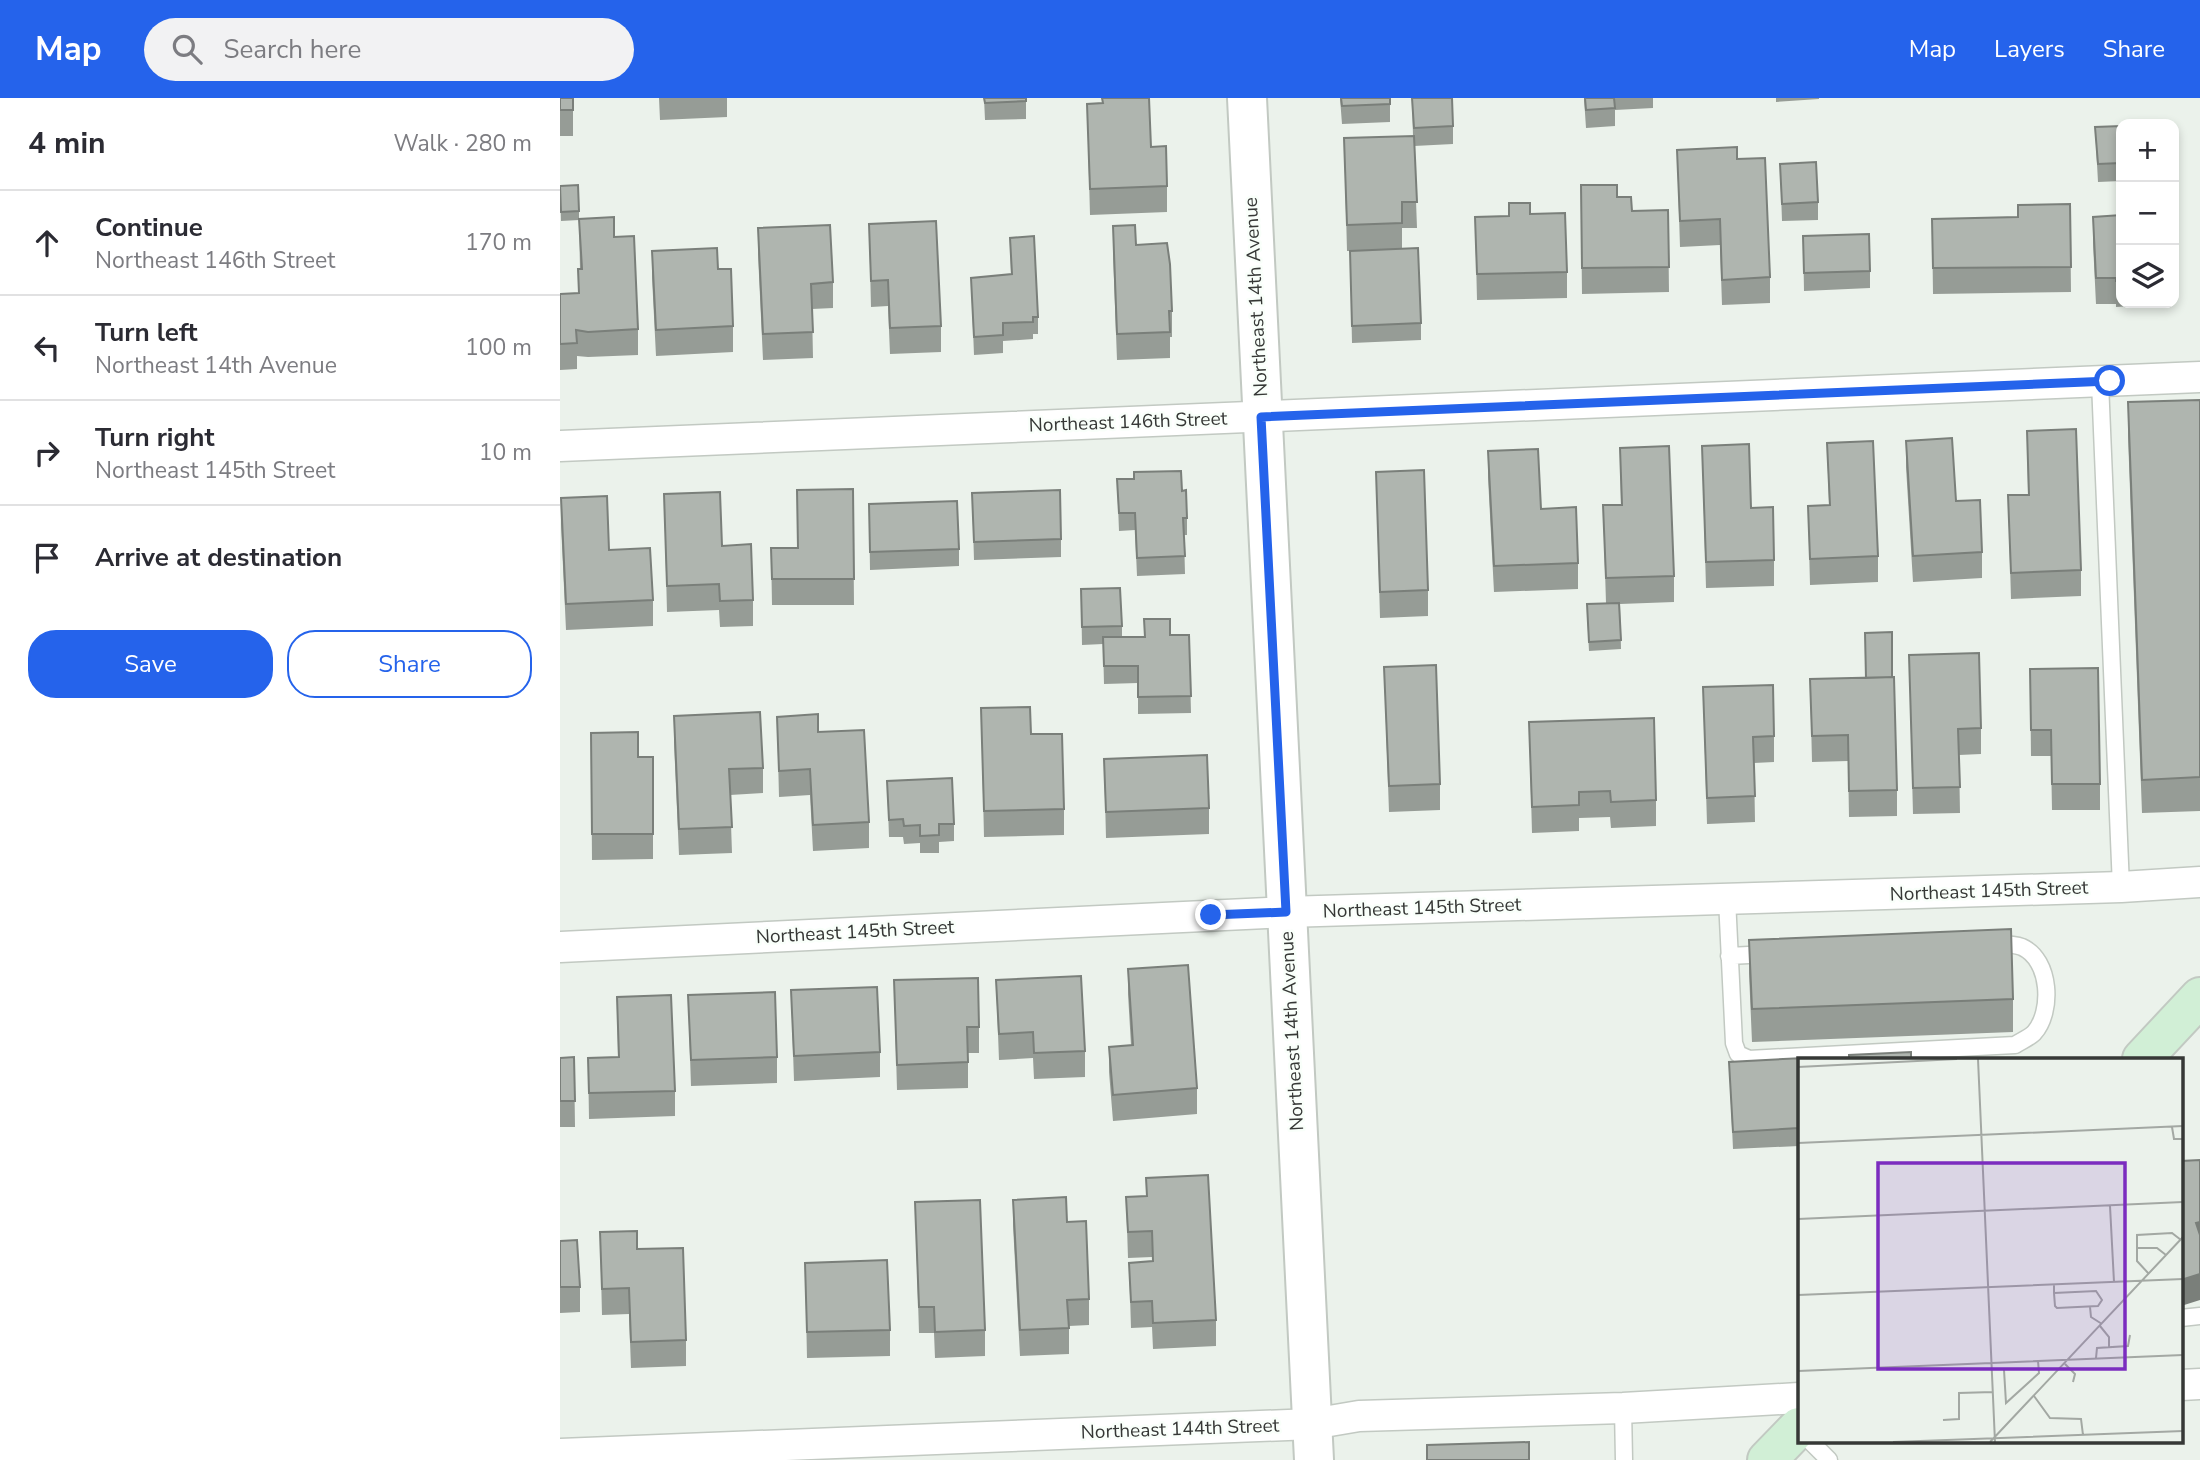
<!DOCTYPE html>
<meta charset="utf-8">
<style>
body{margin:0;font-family:"Nunito Sans",sans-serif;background:#f2f2f3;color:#2b2b33}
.controls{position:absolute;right:21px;top:21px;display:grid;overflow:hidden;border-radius:14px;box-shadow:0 4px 10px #0003}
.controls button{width:63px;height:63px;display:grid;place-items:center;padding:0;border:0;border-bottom:2px solid #e1e1e2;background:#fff;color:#2b2b33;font:35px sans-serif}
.stop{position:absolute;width:21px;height:21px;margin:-16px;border:5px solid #2563eb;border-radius:50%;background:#fff}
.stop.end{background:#2563eb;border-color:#fff;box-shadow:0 2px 7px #0008}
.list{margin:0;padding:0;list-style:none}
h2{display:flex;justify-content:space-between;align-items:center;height:91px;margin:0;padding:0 28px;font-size:30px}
h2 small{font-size:23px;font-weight:400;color:#7c7c81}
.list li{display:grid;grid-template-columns:46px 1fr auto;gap:21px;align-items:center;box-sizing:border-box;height:105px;padding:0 28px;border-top:2px solid #e1e1e2}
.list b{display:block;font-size:26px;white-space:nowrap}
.list p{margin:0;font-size:23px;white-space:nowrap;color:#7c7c81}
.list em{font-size:23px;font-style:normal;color:#7c7c81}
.actions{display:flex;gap:14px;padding:21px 28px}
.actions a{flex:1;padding:16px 0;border:2px solid #2563eb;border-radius:28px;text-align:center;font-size:24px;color:#2563eb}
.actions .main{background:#2563eb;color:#fff}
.icon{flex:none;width:38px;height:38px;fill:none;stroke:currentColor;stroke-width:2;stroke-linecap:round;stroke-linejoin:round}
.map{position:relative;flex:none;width:1640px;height:1362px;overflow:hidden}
header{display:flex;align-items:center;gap:42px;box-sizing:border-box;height:98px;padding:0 35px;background:#2563eb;color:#fff}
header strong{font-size:33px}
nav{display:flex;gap:38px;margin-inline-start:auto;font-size:24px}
.search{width:490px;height:63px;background:#f2f2f3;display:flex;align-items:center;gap:18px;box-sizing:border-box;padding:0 24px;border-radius:38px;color:#7c7c81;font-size:26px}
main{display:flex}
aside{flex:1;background:#fff}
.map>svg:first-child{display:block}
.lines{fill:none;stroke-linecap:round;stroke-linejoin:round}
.service-casing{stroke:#c2c9c2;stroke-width:19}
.minor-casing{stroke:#c2c9c2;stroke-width:33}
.tertiary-casing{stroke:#c2c9c2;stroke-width:42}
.secondary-casing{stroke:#c2c9c2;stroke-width:42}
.service{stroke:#fff;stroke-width:16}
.minor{stroke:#fff;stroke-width:30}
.tertiary{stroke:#fff;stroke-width:38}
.secondary{stroke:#d1efd6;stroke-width:38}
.wall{fill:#969c96}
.shaded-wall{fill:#7a7f7a}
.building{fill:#afb5af;stroke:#7a7f7a;stroke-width:2}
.route{stroke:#2563eb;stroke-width:9}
.labels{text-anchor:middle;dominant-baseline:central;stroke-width:5;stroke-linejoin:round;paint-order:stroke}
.street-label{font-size:19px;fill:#363836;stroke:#f9fffa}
.inset-road{fill:none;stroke:#a3a8a3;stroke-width:2}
.view{fill:#7b2cbf;fill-opacity:0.15;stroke:#7b2cbf;stroke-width:3.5}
.inset-edge{fill:none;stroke:#363836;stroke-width:3.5}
</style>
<header>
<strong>Map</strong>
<div class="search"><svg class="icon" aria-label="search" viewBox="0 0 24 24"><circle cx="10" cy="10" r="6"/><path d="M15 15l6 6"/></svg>Search here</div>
<nav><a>Map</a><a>Layers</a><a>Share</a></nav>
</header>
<main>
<aside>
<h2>4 min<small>Walk · 280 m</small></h2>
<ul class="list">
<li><svg class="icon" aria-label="ahead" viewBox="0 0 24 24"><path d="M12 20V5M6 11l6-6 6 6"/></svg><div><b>Continue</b><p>Northeast 146th Street</p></div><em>170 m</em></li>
<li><svg class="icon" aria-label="left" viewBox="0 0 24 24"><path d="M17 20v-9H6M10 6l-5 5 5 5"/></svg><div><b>Turn left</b><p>Northeast 14th Avenue</p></div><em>100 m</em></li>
<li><svg class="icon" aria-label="right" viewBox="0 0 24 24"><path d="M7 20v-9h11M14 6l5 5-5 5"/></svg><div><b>Turn right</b><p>Northeast 145th Street</p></div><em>10 m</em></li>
<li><svg class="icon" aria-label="arrive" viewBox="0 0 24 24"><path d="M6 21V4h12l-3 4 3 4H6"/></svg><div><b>Arrive at destination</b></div></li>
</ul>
<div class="actions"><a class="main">Save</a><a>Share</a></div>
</aside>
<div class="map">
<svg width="1640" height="1362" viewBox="0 0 1640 1362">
<rect width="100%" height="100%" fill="#ebf2eb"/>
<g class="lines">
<g class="service-casing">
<path id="service" d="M1540,284L1561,789
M1167,801L1174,945L1178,956L1189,961L1455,947C1461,943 1469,940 1474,935C1493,914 1491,862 1462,849C1452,845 1441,846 1430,846
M1169,858L1208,856
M1621,1220L1640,1218
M1063,1310L1064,1362
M1250,1343L1269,1362"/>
</g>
<g class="minor-casing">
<path id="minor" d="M0,348L1640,279
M0,849L726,814L1561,789L1640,784
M1621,1287L1640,1286
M0,1356L752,1326L799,1318L1063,1310L1239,1300"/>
</g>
<g class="tertiary-casing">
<path id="tertiary" d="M687,0L754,1362"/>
</g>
<g class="secondary-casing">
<path id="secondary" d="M1582,961L1640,899
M1207,1362L1239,1329"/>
</g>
<use href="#service" class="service"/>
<use href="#minor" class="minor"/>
<use href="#tertiary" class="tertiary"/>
<use href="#secondary" class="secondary"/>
</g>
<path class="wall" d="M0,0H13V38H0Z
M99,0H167V19L100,22Z
M424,0H466V21L425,22Z
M542,0H589L591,49L607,88V114L530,117L527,6L542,5Z
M780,0H830V24L782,26Z
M852,0H892L893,28V46L854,48L857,130H842V151L861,225V242L792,245L790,153H787L784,40L853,38Z
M1024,0H1093V10L1055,12V28L1026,30Z
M1216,0H1259V1L1216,4Z
M1561,28V83L1538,84L1535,29Z
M1117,52L1210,179V205L1162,207L1160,147L1120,149Z
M1220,66L1258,104V122L1222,123Z
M0,88L19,113V121L54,139L78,231V257L28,259L17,258V271L0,272V196L18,195V171H20L19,122L1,123Z
M1057,99L1072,113L1108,112L1109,194L1022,196L1021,113Z
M1510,106L1511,194L1373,196L1372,121L1458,119Z
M970,116L1007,174V200L917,202L915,119L949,118Z
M1561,117V205H1589V207L1556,209V206H1536L1533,145V119Z
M309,126L381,228V254L330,256L328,208L311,209Z
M553,128L576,147L612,213V239H610V260L557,262L553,154Z
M1614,128L1616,176V202H1614Z
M198,130L273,184V210L252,211L253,260L203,262L198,156Z
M1243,138L1310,173V190L1244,193Z
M450,140L478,219V236H473V241L443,243V255L414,257L411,180L451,176Z
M92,153L158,171L173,228V254L96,258L92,179Z
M1640,302V713L1582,715L1568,338V304Z
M1467,333L1521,472V498L1451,501L1448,397H1468Z
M1346,343L1396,403L1422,454V480L1353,484L1346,369Z
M1267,345L1318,458V484L1250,487L1248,408L1269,407Z
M1142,348L1191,410L1214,462V488L1146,490Z
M1060,350L1114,478V504L1060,506L1061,551L1029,553L1027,515L1046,505L1043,407H1061Z
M928,353L981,411L1018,465V491L934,494L928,379Z
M816,374L868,492V518L820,520Z
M557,381L622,393L627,420V437H624L625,476L577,478L575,432L559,433Z
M293,391L294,507H212L211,450H237Z
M412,395L501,441V459L414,462Z
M104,396L162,448L193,502V528L160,529L159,512L107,514Z
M1,400L49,452L93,502V528L6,532L1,426Z
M309,406L399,451V468L310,472Z
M521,491L562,528V539L629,537L631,615L578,616V585L544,586L543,546L522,547Z
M1349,557L1421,630V656L1399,657L1400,715L1353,716Z
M824,569L880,686V712L829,714Z
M1470,571L1540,686V712H1492L1491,658H1471Z
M1332,579L1337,692V718L1289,719L1288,663L1252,664L1250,581Z
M1143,589L1214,638V664L1194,665L1195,724L1147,726Z
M421,610L471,636L504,711V737L424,739Z
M114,618L203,670V695L170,697L172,755L119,757L114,644Z
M217,619L309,724V750L253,753L250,697L219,699Z
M969,624L1096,702V728L1051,730L1050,719L1019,720V733L972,735Z
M31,635L78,659H93V761L32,762Z
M544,661L649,710V736L546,740Z
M327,683L394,726V743L379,744V755H360V745L344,746L343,739H329Z
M1189,842L1453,901V934L1192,944L1189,875Z
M568,871L637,990V1016L553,1023L549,974V949L571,947L568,896Z
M334,882L419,929V955H408V990L337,992Z
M436,882L525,953V979L474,981L473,960L439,962Z
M231,892L320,954V979L234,983Z
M128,897L217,959V985L131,988Z
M57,899L115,993V1018L29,1021L28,960L58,959Z
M14,959L15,1029H0V960Z
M1239,961V1048L1173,1051L1169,964Z
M586,1080L656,1222V1248L593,1251L592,1229L571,1230L569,1165L592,1163V1159L568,1160L566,1099L586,1098Z
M453,1102L507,1124L529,1201V1227L509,1228V1256L460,1258L453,1127Z
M355,1104L425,1232V1258L375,1260L374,1235H359Z
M40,1134L77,1151L126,1242V1268L71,1270L69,1216L42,1217Z
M0,1143L20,1189V1214L0,1215Z
M245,1165L330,1232V1258L247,1260Z"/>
<path class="shaded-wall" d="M1640,1124V1150L1636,1125Z
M1640,1176V1202L1621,1208V1182Z"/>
<path class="building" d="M0,0H13V12H0Z
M424,0H466V3L425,5Z
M542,0H589L591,49L606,48L607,88L530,91L527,6L543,5Z
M781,0H830V6L782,8Z
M852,0H892L893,28L854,30Z
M1025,0H1054L1055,10L1026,12Z
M1561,28V65L1538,66L1535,29Z
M854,38L857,104H842V125L787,127L784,40Z
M1177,49V61L1205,60L1210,179L1162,182L1160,121L1120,123L1117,52Z
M1256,64L1258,104L1222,106L1220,66Z
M18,87L19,113L1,114L0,88Z
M1021,87H1057V99H1071L1072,113L1108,112L1109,169L1022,170Z
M949,105H970V116L1005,115L1007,174L917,176L915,119L949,118Z
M1510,106L1511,169L1373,170L1372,121L1458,119V107Z
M1561,117V183H1556V180H1536L1533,119Z
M54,119V139L74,138L78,231L28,234L16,232L17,245L0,246V196L19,195L18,171H22L19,121Z
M376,123L381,228L330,230L328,182L311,183L309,126Z
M270,127L273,184L251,186L253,234L203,236L198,130Z
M575,127L576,147L607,145L610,166L612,213H609L610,234L557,236L553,128Z
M1614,128L1616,176L1614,177Z
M1309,136L1310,173L1244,175L1243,138Z
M474,138L478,219H473V224L443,225V237L414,239L411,180L452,176L450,140Z
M157,150L158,171H171L173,228L96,232L92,153Z
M858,150L861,225L792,228L790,153Z
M1640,302V679L1582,682L1568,304Z
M1516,331L1521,472L1451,475L1448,397H1469L1467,333Z
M1392,340L1396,403L1420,402L1422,454L1353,458L1346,343Z
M1313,343L1318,458L1250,461L1248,408L1270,407L1267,345Z
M1189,346L1191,410L1213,409L1214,462L1146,464L1142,348Z
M1109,348L1114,478L1046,480L1043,407H1062L1060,350Z
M978,351L981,411L1016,409L1018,465L934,468L928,353Z
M864,372L868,492L820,494L816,374Z
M621,373L622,393L626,392L627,420H623L625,458L577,460L575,415H559L557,381H574V374Z
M293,391L294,481H212L211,450H238L237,392Z
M500,392L501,441L414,444L412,395Z
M160,394L162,448L191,446L193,502L160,503L159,486L107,488L104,396Z
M47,398L49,452L90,450L93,502L6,506L1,400Z
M397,403L399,451L310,454L309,406Z
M560,490L562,528L522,529L521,491Z
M1059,505L1061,542L1029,544L1027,506Z
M584,521H610V537H629L631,598L578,599V568H544L543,539H585Z
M1332,534V579L1306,580L1305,535Z
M1419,555L1421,630L1398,631L1400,689L1353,690L1349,557Z
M876,567L880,686L829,688L824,569Z
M1538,570L1540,686H1492L1491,632H1471L1470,571Z
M1334,579L1337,692L1289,693L1288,637L1252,638L1250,581Z
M1213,587L1214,638L1193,639L1195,698L1147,700L1143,589Z
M470,609L471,636H502L504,711L424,713L421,610Z
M200,614L203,670L169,671L172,729L119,731L114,618Z
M258,616V634L304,632L309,724L253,727L250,671L219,673L217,619Z
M1094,620L1096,702L1051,704L1050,693L1019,694V707L972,709L969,624Z
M78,634V659H93V736H32L31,635Z
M647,657L649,710L546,714L544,661Z
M392,680L394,726H379V737L360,738V727L344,728L343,721L329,722L327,683Z
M1451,831L1453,901L1192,911L1189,842Z
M628,867L637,990L553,997L549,949L573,947L568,871Z
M521,878L525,953L474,955L473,934L439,936L436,882Z
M418,880L419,929H407L408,964L337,967L334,882Z
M317,889L320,954L234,958L231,892Z
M215,894L217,959L131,962L128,897Z
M111,897L115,993L29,995L28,960L59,959L57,899Z
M1351,954V961H1289V957Z
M14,959L15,1003H0V960Z
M1243,960V961H1239V1030L1173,1034L1169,964Z
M1640,1062V1124L1636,1125L1640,1137V1176L1621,1182V1063Z
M648,1077L656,1222L593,1225L592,1203L571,1204L569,1165L593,1163L592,1133L568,1134L566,1099L587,1098L586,1080Z
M506,1099L507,1124L526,1123L529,1201L507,1202L509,1230L460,1232L453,1102Z
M420,1102L425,1232L375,1234L374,1209H359L355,1104Z
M77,1133V1151L123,1150L126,1242L71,1244L69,1190L42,1191L40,1134Z
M17,1142L20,1189H0V1143Z
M327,1162L330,1232L247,1234L245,1165Z
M969,1344V1362H867V1347Z"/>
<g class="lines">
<path class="route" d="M651,817L726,814L701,319L1550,283"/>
</g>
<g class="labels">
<g class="street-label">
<text transform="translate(696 199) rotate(-93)">Northeast 14th Avenue</text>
<text transform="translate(568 324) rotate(-2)">Northeast 146th Street</text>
<text transform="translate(1429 793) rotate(-2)">Northeast 145th Street</text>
<text transform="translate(862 810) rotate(-2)">Northeast 145th Street</text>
<text transform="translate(295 834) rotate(-3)">Northeast 145th Street</text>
<text transform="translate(732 933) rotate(-93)">Northeast 14th Avenue</text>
<text transform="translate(620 1331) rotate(-2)">Northeast 144th Street</text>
</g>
</g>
<g transform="translate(1238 960)">
<rect width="385" height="385" fill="#ebf2eb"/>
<path class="inset-road" d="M180,1L197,384M0,9L159,1M374,69L376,81H385M0,85L385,68M312,148L316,224M0,161L385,144M339,190H359L368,197M351,216L339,203V177L374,175L383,182M256,226V235L257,248L259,250L300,248L304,242L298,233L256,235M0,237L385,221M292,249L293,259L304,266M302,268L311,279V290M298,300L299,290L330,288L332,277M267,306L277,316L275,324M206,312L208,345L241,315L240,303M0,313L385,297M236,338L252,360L283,361L285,377M145,362L161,361V335L195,334M95,384L385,373M192,384L385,179"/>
<path class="view" d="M80,105H327V311H80Z"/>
<rect width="385" height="385" class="inset-edge"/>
</g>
</svg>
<div class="controls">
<button>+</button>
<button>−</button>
<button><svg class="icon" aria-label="layers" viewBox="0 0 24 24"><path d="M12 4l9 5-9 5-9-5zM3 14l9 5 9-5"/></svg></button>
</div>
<div class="stop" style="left:1550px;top:283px"></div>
<div class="stop end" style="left:651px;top:817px"></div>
</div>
</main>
